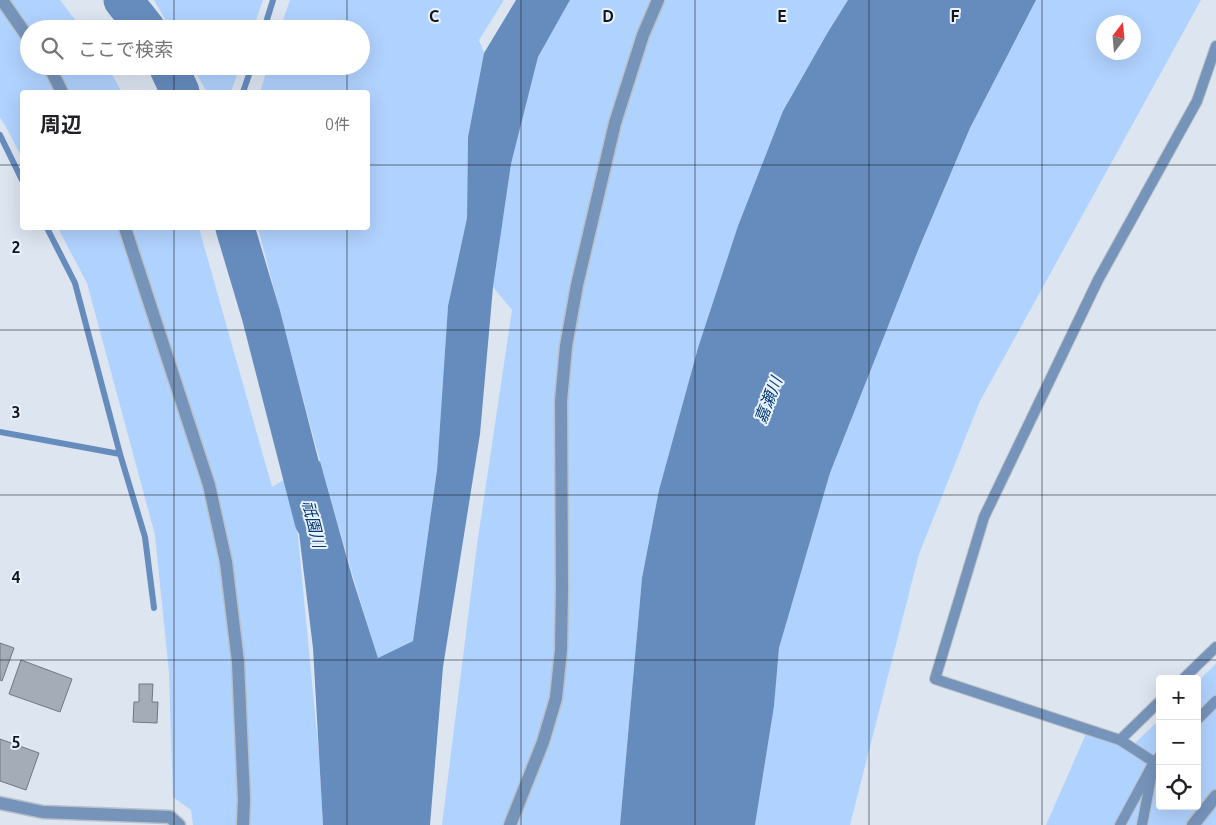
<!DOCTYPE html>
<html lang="ja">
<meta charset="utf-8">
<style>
body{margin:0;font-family:Ubuntu,"Noto Sans JP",sans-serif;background:#f2f2f2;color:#202124}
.controls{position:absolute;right:15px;bottom:15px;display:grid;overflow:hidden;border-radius:5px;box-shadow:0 5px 20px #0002}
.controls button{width:45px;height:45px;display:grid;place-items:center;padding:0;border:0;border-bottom:1px solid #e0e0e0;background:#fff;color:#202124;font:25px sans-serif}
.compass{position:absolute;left:1096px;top:15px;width:45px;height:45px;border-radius:50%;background:#fff;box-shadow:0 5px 20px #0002;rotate:16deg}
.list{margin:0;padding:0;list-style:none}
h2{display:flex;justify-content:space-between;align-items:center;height:65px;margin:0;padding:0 20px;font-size:21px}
h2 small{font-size:16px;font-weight:400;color:#757577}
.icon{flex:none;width:28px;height:28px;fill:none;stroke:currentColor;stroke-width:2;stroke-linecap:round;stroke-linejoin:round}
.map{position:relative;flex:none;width:1216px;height:825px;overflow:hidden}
.search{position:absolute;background:#fff;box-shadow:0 5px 20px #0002;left:20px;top:20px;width:350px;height:55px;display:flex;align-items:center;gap:12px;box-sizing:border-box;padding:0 18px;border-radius:28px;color:#757577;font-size:19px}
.panel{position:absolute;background:#fff;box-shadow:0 5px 20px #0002;left:20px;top:90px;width:350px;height:140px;border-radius:5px}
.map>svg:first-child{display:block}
.green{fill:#b0d2fe;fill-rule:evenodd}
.water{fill:#668cbe}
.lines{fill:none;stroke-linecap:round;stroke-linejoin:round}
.stream{stroke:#668cbe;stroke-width:6}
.river{stroke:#668cbe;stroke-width:39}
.building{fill:#a4acb7;stroke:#707882}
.service-casing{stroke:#b8c0c9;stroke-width:12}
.minor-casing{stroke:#b8c0c9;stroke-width:15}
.service{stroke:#7693ba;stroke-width:10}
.minor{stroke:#7693ba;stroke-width:12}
.grid{fill:none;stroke:#13161a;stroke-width:1;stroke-opacity:0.55}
.labels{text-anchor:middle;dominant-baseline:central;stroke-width:4;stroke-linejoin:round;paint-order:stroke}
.water-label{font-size:16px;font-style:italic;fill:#003975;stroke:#e9f2fe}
.grid-label{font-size:16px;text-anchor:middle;font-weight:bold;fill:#13161a;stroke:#e9f2fe;stroke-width:4;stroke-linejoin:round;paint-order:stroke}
</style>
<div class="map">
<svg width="1216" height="825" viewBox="0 0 1216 825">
<rect width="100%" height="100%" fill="#dce5f0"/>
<path class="green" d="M0,0H60L82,29H29V66H107L122,92H22V158L5,125L0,118Z
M154,0H263L253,29H171Z
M290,0H504L479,40L484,53L468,137L467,218L448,306L437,470L413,641L378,658C333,516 296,372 258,228H368V92H260L268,66H361V29H280Z
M570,0H848L828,32L698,348L659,490L642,578L620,825H442L477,545L512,310L493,287L511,164L538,57Z
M1036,0H1201L980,401L919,554L850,825H755L774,706L779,648L830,473L919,248L970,128ZM1104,22H1134V52H1104Z
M192,66H240L231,92H207Z
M58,228H199L272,487L292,475L319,755L323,825H193L191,810L173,797L169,673L155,535L87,283Z
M1216,664V825H1046L1086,734L1129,749L1160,719V806H1197V682Z"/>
<path class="water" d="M516,0H570L538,57L511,164L493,287L480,434L443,667L430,825H323L313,648L292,475L301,470L320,461L353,580L378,658L413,641L437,470L448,306L467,218L468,137L484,53Z
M848,0H1036L970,128L919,248L830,473L779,648L774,706L755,825H620L642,578L659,490L698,348L738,226L783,111L828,32Z"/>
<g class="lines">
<path class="stream" d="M264,29L273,0
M243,92L252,66
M0,135L22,180
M47,228L75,283L120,454L145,537L154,608
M0,432L120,454"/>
<path class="river" d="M123,0L146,29
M168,66L180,92
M235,228L261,315L314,521"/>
</g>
<path class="building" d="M0,643L14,648L2,681L0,680Z
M21,660L72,679L60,712L9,694Z
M139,684H153L152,702H158L157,723L133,722L134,702H139Z
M0,739L39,753L26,790L0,781Z"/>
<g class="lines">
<g class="service-casing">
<path id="service" d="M1183,679L1216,647
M1197,720L1216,701
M1120,740L1160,701
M1120,825L1154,762L1160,756
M1142,825L1154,762L1120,740L935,679L984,517L1098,280L1197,101L1216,46"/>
</g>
<g class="minor-casing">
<path id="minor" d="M2,0L29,39
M49,66L62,92
M125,228L209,485L226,562L238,662L244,799L243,825
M0,803L43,812L170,817L179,825
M510,825L543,742L556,698L561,650L562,589L561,401L566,346L577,285L615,123L643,35L658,0
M1193,825L1216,796"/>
</g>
<use href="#service" class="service"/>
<use href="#minor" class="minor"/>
</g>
<path class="grid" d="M174,0V29M347,0V29M521,0V825M695,0V825M869,0V825M1042,0V825M174,66V92M347,66V92M0,165H22M368,165H1216M174,228V825M347,228V825M0,330H1216M0,495H1216M0,660H1216"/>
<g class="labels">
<g class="water-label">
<text transform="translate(768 400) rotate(-69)">嘉瀬川</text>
<text transform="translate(314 524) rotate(76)">祇園川</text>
</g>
</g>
<g class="grid-label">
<text x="434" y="22">C</text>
<text x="608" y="22">D</text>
<text x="782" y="22">E</text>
<text x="955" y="22">F</text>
<text x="16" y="253">2</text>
<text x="16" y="418">3</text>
<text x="16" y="583">4</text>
<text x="16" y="748">5</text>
</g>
</svg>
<div class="controls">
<button>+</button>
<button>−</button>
<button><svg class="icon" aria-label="locate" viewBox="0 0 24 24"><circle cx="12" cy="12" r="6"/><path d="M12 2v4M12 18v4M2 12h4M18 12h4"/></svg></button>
</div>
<svg class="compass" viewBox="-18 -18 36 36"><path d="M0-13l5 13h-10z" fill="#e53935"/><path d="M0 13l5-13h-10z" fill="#757577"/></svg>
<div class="search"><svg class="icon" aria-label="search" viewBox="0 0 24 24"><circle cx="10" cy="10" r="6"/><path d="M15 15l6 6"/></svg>ここで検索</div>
<section class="panel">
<h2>周辺<small>0件</small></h2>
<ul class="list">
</ul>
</section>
</div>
